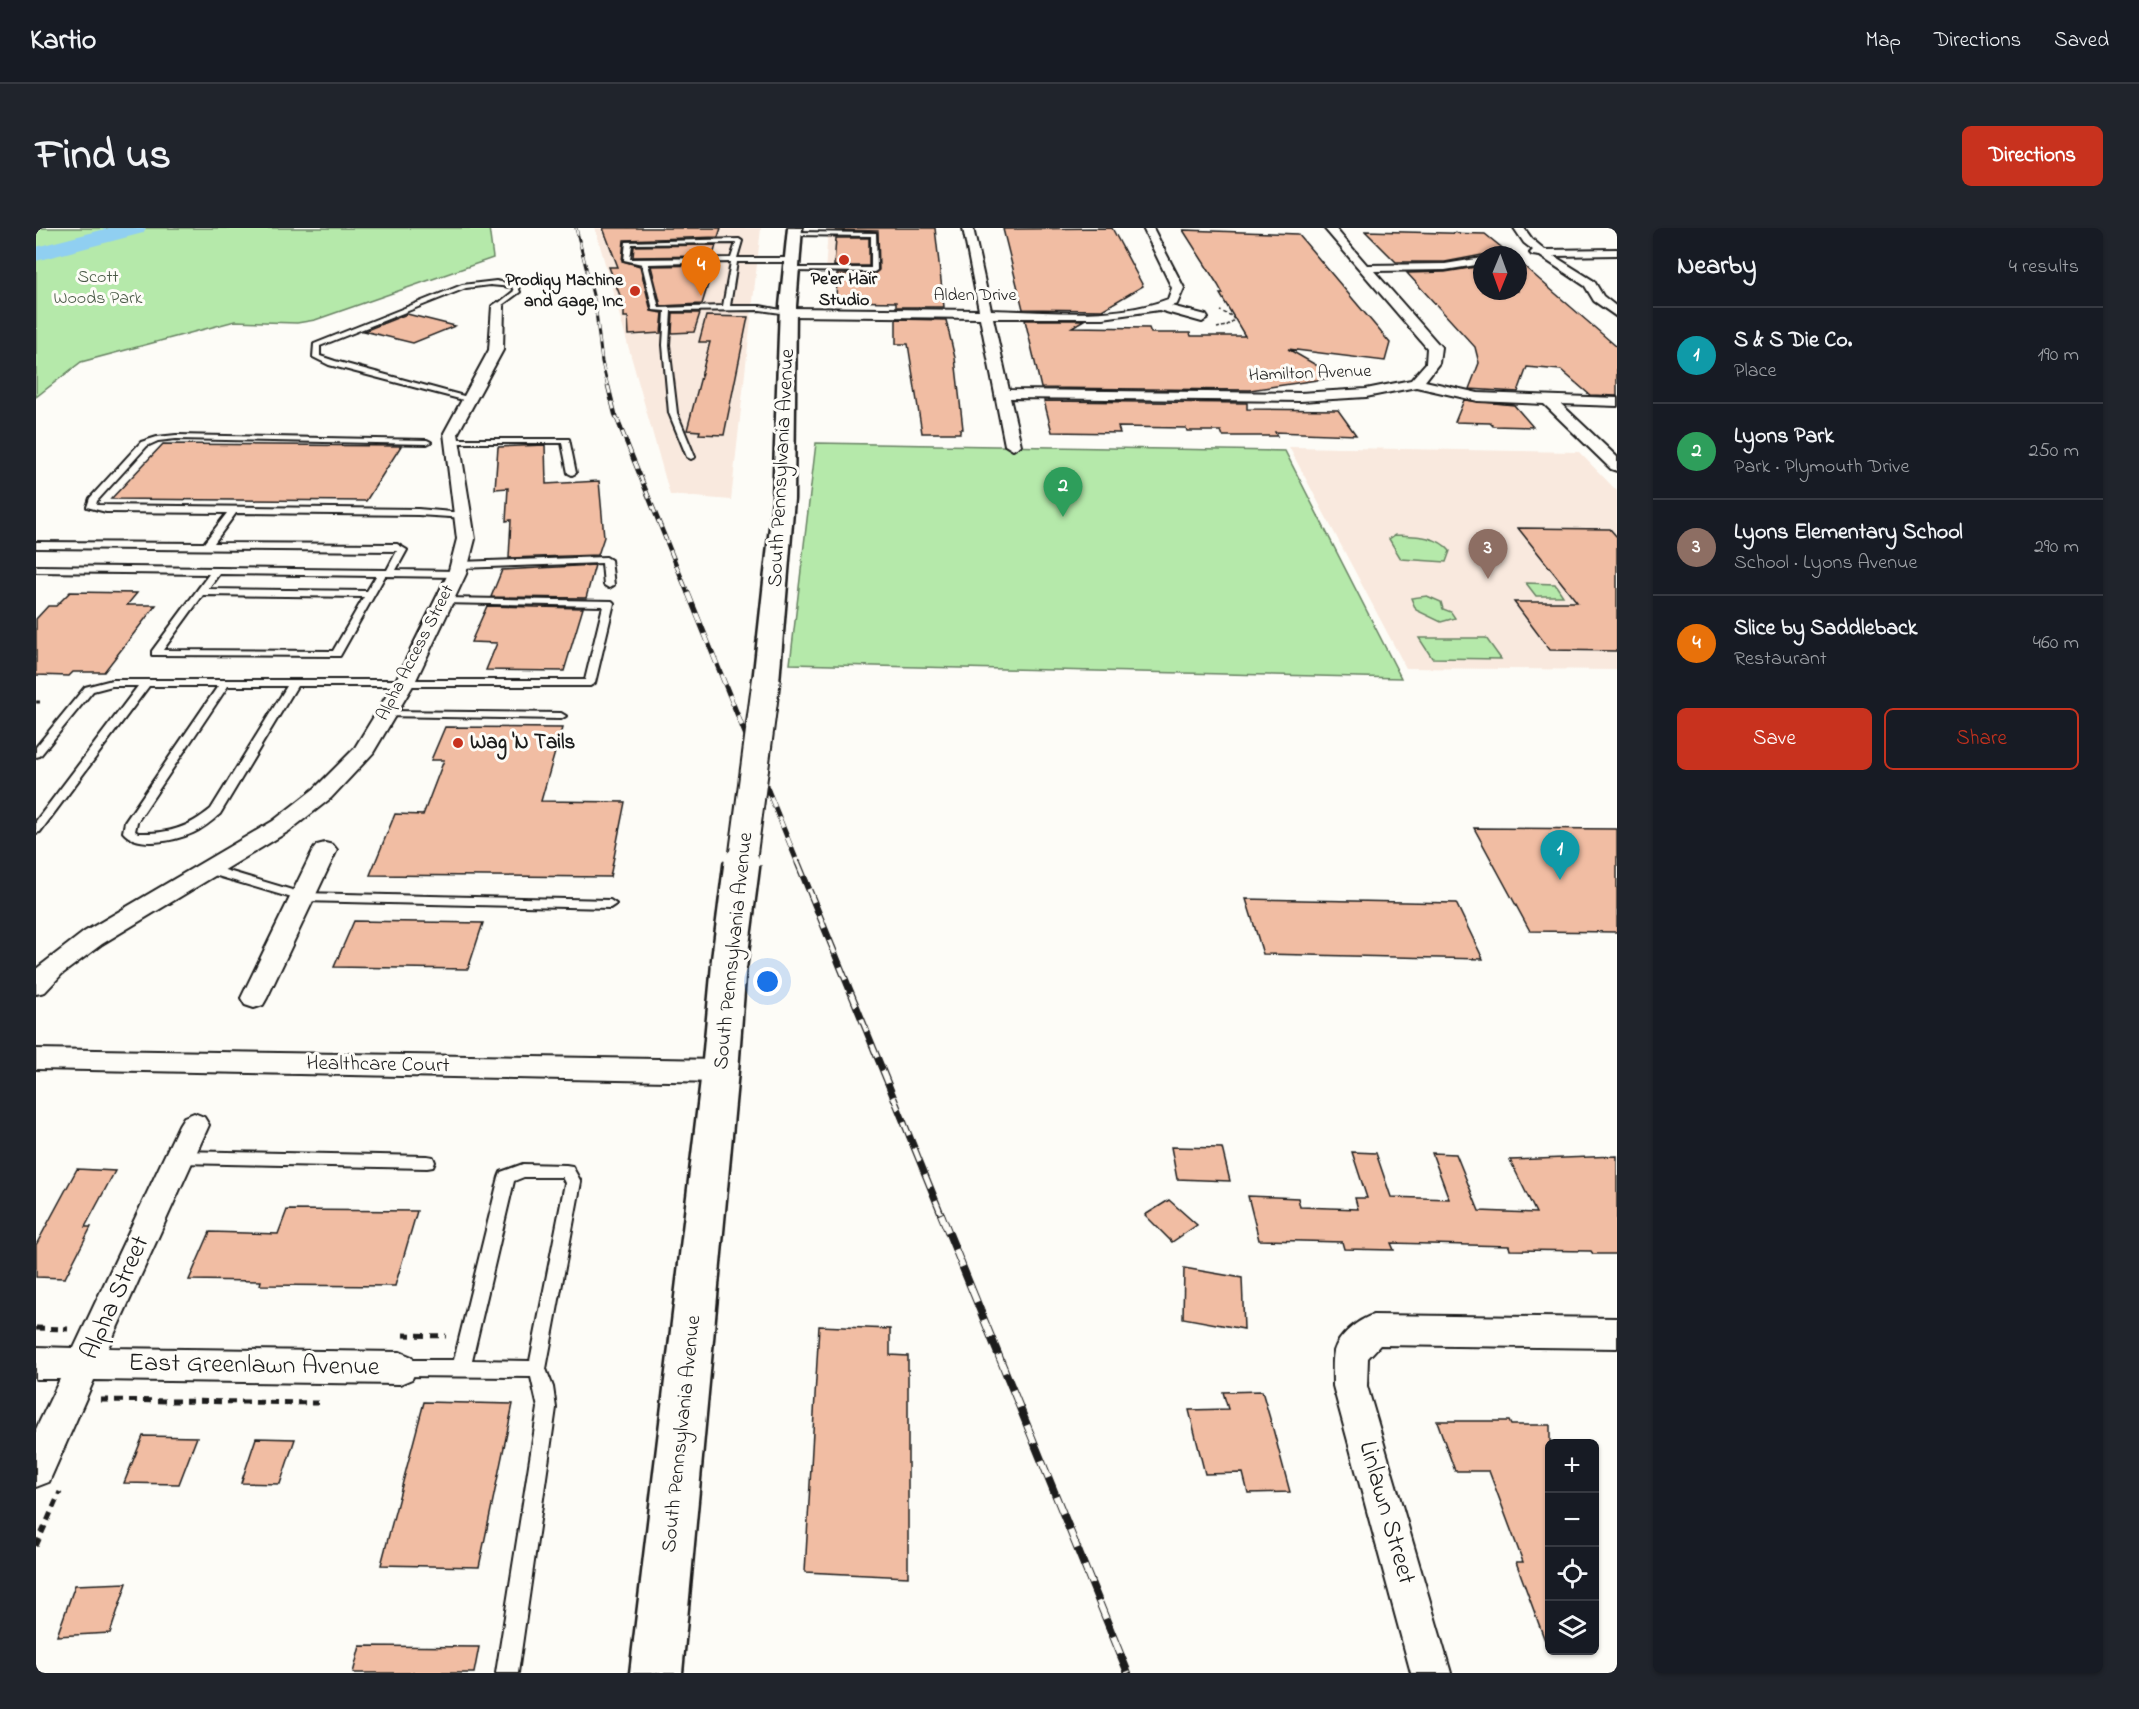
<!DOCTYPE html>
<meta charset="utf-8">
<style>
body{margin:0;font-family:"Indie Flower",sans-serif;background:#20242c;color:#f1f3f6}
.controls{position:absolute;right:18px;bottom:18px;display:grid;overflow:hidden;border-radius:9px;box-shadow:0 2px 4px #0004}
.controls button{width:54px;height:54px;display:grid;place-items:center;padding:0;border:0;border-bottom:2px solid #363941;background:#171b24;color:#f1f3f6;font:30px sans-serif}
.compass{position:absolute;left:1437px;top:18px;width:54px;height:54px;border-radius:50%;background:#171b24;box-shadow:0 2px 4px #0004;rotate:181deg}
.you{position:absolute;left:732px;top:754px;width:21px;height:21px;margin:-15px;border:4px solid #fff;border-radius:50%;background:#1a73e8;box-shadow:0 0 0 9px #1a73e833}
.badge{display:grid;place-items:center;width:39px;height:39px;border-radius:50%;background:#c8321e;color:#fff;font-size:20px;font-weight:700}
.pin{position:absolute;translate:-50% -50px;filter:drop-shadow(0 2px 3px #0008)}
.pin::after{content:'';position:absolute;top:32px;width:21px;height:18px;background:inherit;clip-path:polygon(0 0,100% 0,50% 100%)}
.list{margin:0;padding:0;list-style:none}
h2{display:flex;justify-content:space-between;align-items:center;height:78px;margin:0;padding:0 24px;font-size:26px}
h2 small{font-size:20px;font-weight:400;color:#9ea1a6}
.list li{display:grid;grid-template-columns:39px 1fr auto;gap:18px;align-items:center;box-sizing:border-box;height:96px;padding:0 24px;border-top:2px solid #363941}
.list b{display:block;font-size:22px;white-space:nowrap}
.list p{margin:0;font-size:20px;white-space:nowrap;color:#9ea1a6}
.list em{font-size:20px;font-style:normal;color:#9ea1a6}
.actions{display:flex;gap:12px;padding:18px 24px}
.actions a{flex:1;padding:14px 0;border:2px solid #c8321e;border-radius:9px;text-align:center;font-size:21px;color:#c8321e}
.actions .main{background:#c8321e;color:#fff}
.icon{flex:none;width:33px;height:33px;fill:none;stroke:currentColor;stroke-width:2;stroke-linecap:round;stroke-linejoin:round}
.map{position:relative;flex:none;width:1581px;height:1445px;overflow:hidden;border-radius:9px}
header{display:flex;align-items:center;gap:36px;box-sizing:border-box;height:84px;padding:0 30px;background:#171b24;border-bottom:2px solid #363941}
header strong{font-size:28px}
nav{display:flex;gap:33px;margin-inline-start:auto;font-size:21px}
.intro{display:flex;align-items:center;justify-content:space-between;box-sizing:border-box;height:144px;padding:0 36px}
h1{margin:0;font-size:42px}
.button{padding:15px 27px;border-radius:9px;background:#c8321e;color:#fff;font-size:21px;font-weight:700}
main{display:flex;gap:36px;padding:0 36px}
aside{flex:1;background:#171b24;border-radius:9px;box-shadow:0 2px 4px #0004}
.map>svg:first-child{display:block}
.built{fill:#f9e9de}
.green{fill:#b5e9aa;stroke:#688263;stroke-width:1.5}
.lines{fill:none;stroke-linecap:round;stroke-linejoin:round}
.river{fill:#90cff1;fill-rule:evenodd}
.building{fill:#f1bda3;stroke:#1c1c1c;stroke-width:1.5}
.service-casing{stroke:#1c1c1c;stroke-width:4}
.minor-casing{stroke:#1c1c1c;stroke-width:4}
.secondary-casing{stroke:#1c1c1c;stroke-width:5}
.path-far2{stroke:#1c1c1c;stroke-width:1.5;stroke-dasharray:3 2;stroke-linecap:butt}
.path-far1{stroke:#1c1c1c;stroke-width:3;stroke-dasharray:5 4;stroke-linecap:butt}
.path{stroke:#1c1c1c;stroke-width:5;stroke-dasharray:8 6;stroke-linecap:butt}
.service{fill:#fdfcf7;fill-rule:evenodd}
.minor{fill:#fdfcf7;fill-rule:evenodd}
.secondary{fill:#fdfcf7;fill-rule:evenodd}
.rail-far4-casing{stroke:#1c1c1c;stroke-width:3}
.rail-far3-casing{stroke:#1c1c1c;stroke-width:4.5}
.rail-far2-casing{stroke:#1c1c1c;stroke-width:5}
.rail-far1-casing{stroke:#1c1c1c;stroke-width:7}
.rail-casing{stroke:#1c1c1c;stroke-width:8}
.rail-far4{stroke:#fdfcf7;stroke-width:2;stroke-dasharray:7;stroke-linecap:butt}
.rail-far3{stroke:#fdfcf7;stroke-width:3;stroke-dasharray:8;stroke-linecap:butt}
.rail-far2{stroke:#fdfcf7;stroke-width:4;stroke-dasharray:11;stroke-linecap:butt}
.rail-far1{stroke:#fdfcf7;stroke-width:4.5;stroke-dasharray:14;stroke-linecap:butt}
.rail{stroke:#fdfcf7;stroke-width:6;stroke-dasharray:19;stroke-linecap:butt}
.secondary-bridge-far1-casing{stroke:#1c1c1c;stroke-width:31;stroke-linecap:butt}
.secondary-bridge-casing{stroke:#1c1c1c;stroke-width:40;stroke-linecap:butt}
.secondary-bridge-far1{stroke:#fdfcf7;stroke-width:27}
.secondary-bridge{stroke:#fdfcf7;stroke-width:35}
.poi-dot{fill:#c8321e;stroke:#fdfcf7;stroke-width:2}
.labels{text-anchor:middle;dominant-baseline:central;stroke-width:6;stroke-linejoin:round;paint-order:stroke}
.far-park-label{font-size:18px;fill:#4a5a47;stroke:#fdfcf7}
.far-poi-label{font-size:18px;font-weight:bold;fill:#1c1c1c;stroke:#fdfcf7}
.far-street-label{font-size:18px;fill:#1c1c1c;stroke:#fdfcf7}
.street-label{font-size:21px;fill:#1c1c1c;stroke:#fdfcf7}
.poi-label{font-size:21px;font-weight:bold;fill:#1c1c1c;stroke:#fdfcf7;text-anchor:start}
.near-street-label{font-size:26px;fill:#1c1c1c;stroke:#fdfcf7}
</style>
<header>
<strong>Kartio</strong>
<nav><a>Map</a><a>Directions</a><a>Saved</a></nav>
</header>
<div class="intro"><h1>Find us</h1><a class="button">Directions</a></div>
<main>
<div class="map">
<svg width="1581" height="1445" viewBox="0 0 1581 1445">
<rect width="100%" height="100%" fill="#fdfcf7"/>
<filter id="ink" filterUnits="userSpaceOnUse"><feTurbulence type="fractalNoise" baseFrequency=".0167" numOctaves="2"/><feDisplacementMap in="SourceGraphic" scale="12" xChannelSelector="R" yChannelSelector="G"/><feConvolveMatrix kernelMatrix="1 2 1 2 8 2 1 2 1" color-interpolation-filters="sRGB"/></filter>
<g filter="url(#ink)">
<path class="built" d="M559,0H725L695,272L634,267Z
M792,0H851L853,44L789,45Z
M1253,219L1543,224L1581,263V442L1370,440Z"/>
<path class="green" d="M0,0H453L457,30L279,92L261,95L199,93L45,134L0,169Z
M780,215L1249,223L1365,450L754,436Z
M1359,307C1378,308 1401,307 1414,323L1410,334L1365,331L1353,311Z
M1490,355L1519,356L1527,368H1500Z
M1391,368L1405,374L1407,381L1415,384L1419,390L1405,394L1380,382L1375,370Z
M1383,410H1450L1465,431L1396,430Z"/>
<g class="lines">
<path class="river" d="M73,0H110L107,5L0,33V19Z"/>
</g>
<path class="building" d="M567,0H685L682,9L588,12L586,33L604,38L615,83L627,85L625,105L593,107L592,89H588V78L573,39H582Z
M800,0H899L908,79H860V74L800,73L801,46H838L843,42L842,3L800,2Z
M1076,0L1107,58L1066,82L987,81L967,1Z
M1147,2L1262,6L1354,115L1349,133L1252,121L1301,149L1214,162L1005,160L989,92H1048L1036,99L1113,100L1115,105H1154L1155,108H1209L1184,66H1187L1182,57Z
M1329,3L1449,6L1475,27H1446L1409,34H1360Z
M800,10H833V38H798Z
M680,17L677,28L597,29L598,18Z
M1482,33L1581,119V168L1554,167L1525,142L1491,139L1482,164L1433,161L1443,135L1439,119L1371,45L1409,44L1446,38V63H1482Z
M678,37L666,76L625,78L615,38Z
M637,85H664L658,104L636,105Z
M371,86L419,98L377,115L328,103Z
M670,88L712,89L688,207L663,206L664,203L651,202L674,114H663Z
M860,91L910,92L919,130L927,201H924V205H886L872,116H860Z
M1428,172L1478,177L1497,199L1457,198L1454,195L1419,194Z
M1008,173L1211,175V181L1302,182L1320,207L1239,204L1241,208H1187L1185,203H1151L1150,200L1082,199L1084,205L1016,204Z
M127,216L365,218L330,273L75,271Z
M509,217L510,256L563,253L568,309L562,327L473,330L475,292L470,293L472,260L459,261L462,219Z
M1482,300L1574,301L1581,309V423L1514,422L1478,374H1541Z
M559,337L550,370L455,369L466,342Z
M34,364L101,365L91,377H120L68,444H37L33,448L0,447V391L12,378H20Z
M451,378L547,380L528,443L450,442L461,415L435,414Z
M409,499L526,500L505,573L589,574L574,649L334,647L359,586L387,587L408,532H395Z
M1438,600L1581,601V704L1494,703Z
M1210,671L1420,675L1447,731L1227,726Z
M318,693L447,695L432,741L298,739Z
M1135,919L1186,920L1194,953L1141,951Z
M1316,924L1340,925L1355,969L1413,971L1396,925L1420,926L1443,983L1500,985L1474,932L1581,928V1026H1557L1555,1023L1474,1022L1473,1018L1355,1015L1358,1022L1308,1021L1306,1014L1223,1012L1212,968L1262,970L1264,979L1322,981L1319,970H1331Z
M41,941L79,943L49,999H55L29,1050L0,1049V1017Z
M1133,972L1161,997L1136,1014L1109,987Z
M251,982L381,983L359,1058L224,1057L225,1053L153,1052L174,1004L242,1006Z
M1148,1040L1206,1050L1208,1101L1147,1090Z
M783,1098L854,1101V1127L872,1128V1349L769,1344Z
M1226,1163L1237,1201L1254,1264L1212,1265L1207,1245L1169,1246L1153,1182L1192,1181L1187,1164Z
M388,1174L477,1176L443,1339L345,1337Z
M1401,1193H1473L1475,1197H1514V1417L1511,1418L1480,1334H1487L1453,1243H1419Z
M107,1208L161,1209L143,1256L88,1255Z
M220,1210L259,1211L244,1256L205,1255Z
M91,1355L74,1405L21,1408L39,1357Z
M324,1418L443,1419L438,1445H317Z"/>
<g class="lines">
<g class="service-casing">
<path id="service" d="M758,4L840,5L841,42L838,44L753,43L755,40H835V8L756,7Z
M703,11L706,13L701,30H755L758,32L755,34H701L694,78H724L755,84L752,86L724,82L635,83L633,117L641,185L659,229L655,231L651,229L633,185L627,117L629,83L617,82L606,36L588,32L590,14ZM700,15L695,30L594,31L596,16ZM695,34L687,78L623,80L612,36Z
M460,53L481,57L484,64L462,80L459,78L478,63L476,59L454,57L430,60L284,118V128L299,133L435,170V174L293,137L277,129L278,116L426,57Z
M140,207L391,212L395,214L391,216L140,211L122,213L111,218L61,273L60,277L382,281L427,285L430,286V290L382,287L200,285L178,315L361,316L371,322L360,342L421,343L426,346L421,349L349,348L304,428L116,427V423L173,346L0,344V338L351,342L361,323L0,320V314L168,315L191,285L70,284L51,279L54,270L105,214L121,209ZM183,346L340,348L331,363L172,361ZM167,367L328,369L297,423L127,422Z
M413,211H533L540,245L536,247L532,245L526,215H413Z
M570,329L575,332L578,357L573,360L568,357L566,335L423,340L418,337L423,334Z
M408,370L576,373L578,375L559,455L554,458H261L184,586C176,593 168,600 157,605C139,613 101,621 87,604L89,594L182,458H113L4,604L0,605V593L102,458H76L57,463L4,528L0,529V519L49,459L76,452H549L567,378L405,375V371ZM192,458H251L175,581C152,600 132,606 102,605L99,603L101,594Z
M350,483L525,485L530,488L525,491L346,488V484Z
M172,637L266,665L574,672L580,676L574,680L266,673L168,644L166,641L168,638Z
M143,923L391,928L397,929L399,934L397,939L391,940L143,935L137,934L135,929L137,924Z
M487,936L530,937L536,938L545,954L510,1141L517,1159L520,1180L482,1445H460L502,1180L495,1149L365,1148L359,1146L356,1140L359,1134L365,1132H418L463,949L465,944ZM488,949H526L529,955L494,1133L436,1132L478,953Z"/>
</g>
<g class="minor-casing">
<path id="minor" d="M927,0H937L955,82C1012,83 1078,92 1132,71L1136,60L1107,0H1117L1148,60L1141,76L1135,78L1170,87L1172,90L1166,94L1123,82L1067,90H957L973,162L1264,165L1330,161L1375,152L1390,135L1391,120L1288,0H1299L1331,37L1409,36L1446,30V36L1409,42L1338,43L1405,119L1403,135L1389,153L1442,165L1581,170V178L1525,176L1581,229V243L1575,241L1508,176L1442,173L1380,159L1330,169L1264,173L974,170L985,217L977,222L969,217L944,90L752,88L746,84L752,80L943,82Z
M1478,0H1488L1496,11L1509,22L1581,21V27L1518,28L1558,53L1567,68L1581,79V89L1558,73L1549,58L1504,28L1496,27L1494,25L1497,22L1488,15Z
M462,74L468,78L467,122L422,205L439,311L430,346L379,454L337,525L295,570L253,603L66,716L26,746L9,764L0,766V741L48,704L237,593L279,560L318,521L359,454L412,346L421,311L408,205L453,122L456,78Z
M289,615L297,617L301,622L231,770L227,777L218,780L209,777L205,770L277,622L281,617Z
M0,821L684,832L694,835L698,843L694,851L684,854L0,841Z
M158,885L168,889L173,897L72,1120L364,1124L376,1129L381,1140L376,1151L364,1156L58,1152L13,1254L0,1259V1201L24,1151H0V1119L38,1120L143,897L148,889Z
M1337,1087L1581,1090V1120L1344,1117L1332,1130L1331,1158L1415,1445H1375L1297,1158C1297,1147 1296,1134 1298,1123C1303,1107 1322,1092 1337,1087Z"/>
</g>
<g class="secondary-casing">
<path id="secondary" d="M752,0H766L760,78L758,271L743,454L739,459L730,462L721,459L717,454L737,271L744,78Z
M693,724L705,728L710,736L702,843L646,1445H594L666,843L676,736L681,728Z"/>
</g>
<path class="path-far2" d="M1458,26L1477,22
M1181,100L1190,98L1198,92L1196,88L1184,83"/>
<path class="path-far1" d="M0,474H4"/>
<path class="path" d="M0,1100L32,1101
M367,1107L410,1108
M65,1172L282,1175
M0,1318L24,1264"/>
<use href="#service" class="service"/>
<use href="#minor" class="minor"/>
<use href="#secondary" class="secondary"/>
<g class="rail-far4-casing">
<path id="rail-far4" d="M540,0L559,75L566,134L572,159"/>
</g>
<g class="rail-far3-casing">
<path id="rail-far3" d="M572,158L579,186L652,366"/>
</g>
<g class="rail-far2-casing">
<path id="rail-far2" d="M652,365L762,636"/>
</g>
<g class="rail-far1-casing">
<path id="rail-far1" d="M762,635L906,988"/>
</g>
<g class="rail-casing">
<path id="rail" d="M905,986L1092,1445"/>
</g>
<use href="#rail-far4" class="rail-far4"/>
<use href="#rail-far3" class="rail-far3"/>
<use href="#rail-far2" class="rail-far2"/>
<use href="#rail-far1" class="rail-far1"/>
<use href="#rail" class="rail"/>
<g class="secondary-bridge-far1-casing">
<path id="secondary-bridge-far1" d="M706,636L730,454"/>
</g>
<g class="secondary-bridge-casing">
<path id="secondary-bridge" d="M693,736L706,635"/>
</g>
<use href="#secondary-bridge-far1" class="secondary-bridge-far1"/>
<use href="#secondary-bridge" class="secondary-bridge"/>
</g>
</g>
<g class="poi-dot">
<circle cx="808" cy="32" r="6"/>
<circle cx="599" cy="63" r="6"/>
<circle cx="422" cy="515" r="6"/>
</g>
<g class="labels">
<g class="far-park-label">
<text x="62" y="50">Scott<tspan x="62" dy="21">Woods Park</tspan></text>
</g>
<g class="far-poi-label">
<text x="808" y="52">Pe'er Hair<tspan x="808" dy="21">Studio</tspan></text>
<text x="587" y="53" text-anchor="end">Prodigy Machine<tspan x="587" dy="21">and Gage, Inc</tspan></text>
</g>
<g class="far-street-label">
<text x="939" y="68">Alden Drive</text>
<text transform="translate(1274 146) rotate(-2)">Hamilton Avenue</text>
<text transform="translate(380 425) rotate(-63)">Alpha Access Street</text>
</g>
<g class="street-label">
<text transform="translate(746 240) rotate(-87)">South Pennsylvania Avenue</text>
<text transform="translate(698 723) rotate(-84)">South Pennsylvania Avenue</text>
<text transform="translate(342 837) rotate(1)">Healthcare Court</text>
<text transform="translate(646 1206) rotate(-84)">South Pennsylvania Avenue</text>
</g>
<g class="poi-label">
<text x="434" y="515">Wag 'N Tails</text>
</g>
<g class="near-street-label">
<text transform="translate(80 1070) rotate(-66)">Alpha Street</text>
<text transform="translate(218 1138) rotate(1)">East Greenlawn Avenue</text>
<text transform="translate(1350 1285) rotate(74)">Linlawn Street</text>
</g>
</g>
</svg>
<div class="controls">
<button>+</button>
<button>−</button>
<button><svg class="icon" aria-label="locate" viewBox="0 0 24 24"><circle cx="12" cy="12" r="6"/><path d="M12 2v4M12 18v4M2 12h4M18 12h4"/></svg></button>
<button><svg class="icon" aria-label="layers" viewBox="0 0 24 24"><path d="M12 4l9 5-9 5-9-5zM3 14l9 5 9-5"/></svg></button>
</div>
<svg class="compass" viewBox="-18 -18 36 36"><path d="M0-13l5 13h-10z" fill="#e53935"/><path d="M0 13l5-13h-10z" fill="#9ea1a6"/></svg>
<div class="you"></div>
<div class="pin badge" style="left:1524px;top:652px;background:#0f9aa8">1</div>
<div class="pin badge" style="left:1027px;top:289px;background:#2e9e5b">2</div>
<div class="pin badge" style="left:1452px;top:351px;background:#8d6e63">3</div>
<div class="pin badge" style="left:665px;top:68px;background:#e8710a">4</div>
</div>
<aside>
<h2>Nearby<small>4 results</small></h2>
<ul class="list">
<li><span class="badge" style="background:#0f9aa8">1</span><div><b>S &amp; S Die Co.</b><p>Place</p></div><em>190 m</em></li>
<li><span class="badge" style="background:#2e9e5b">2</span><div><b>Lyons Park</b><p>Park · Plymouth Drive</p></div><em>250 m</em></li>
<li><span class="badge" style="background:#8d6e63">3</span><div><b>Lyons Elementary School</b><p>School · Lyons Avenue</p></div><em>290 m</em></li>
<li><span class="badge" style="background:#e8710a">4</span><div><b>Slice by Saddleback</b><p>Restaurant</p></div><em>460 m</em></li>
</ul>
<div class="actions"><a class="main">Save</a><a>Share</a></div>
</aside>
</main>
